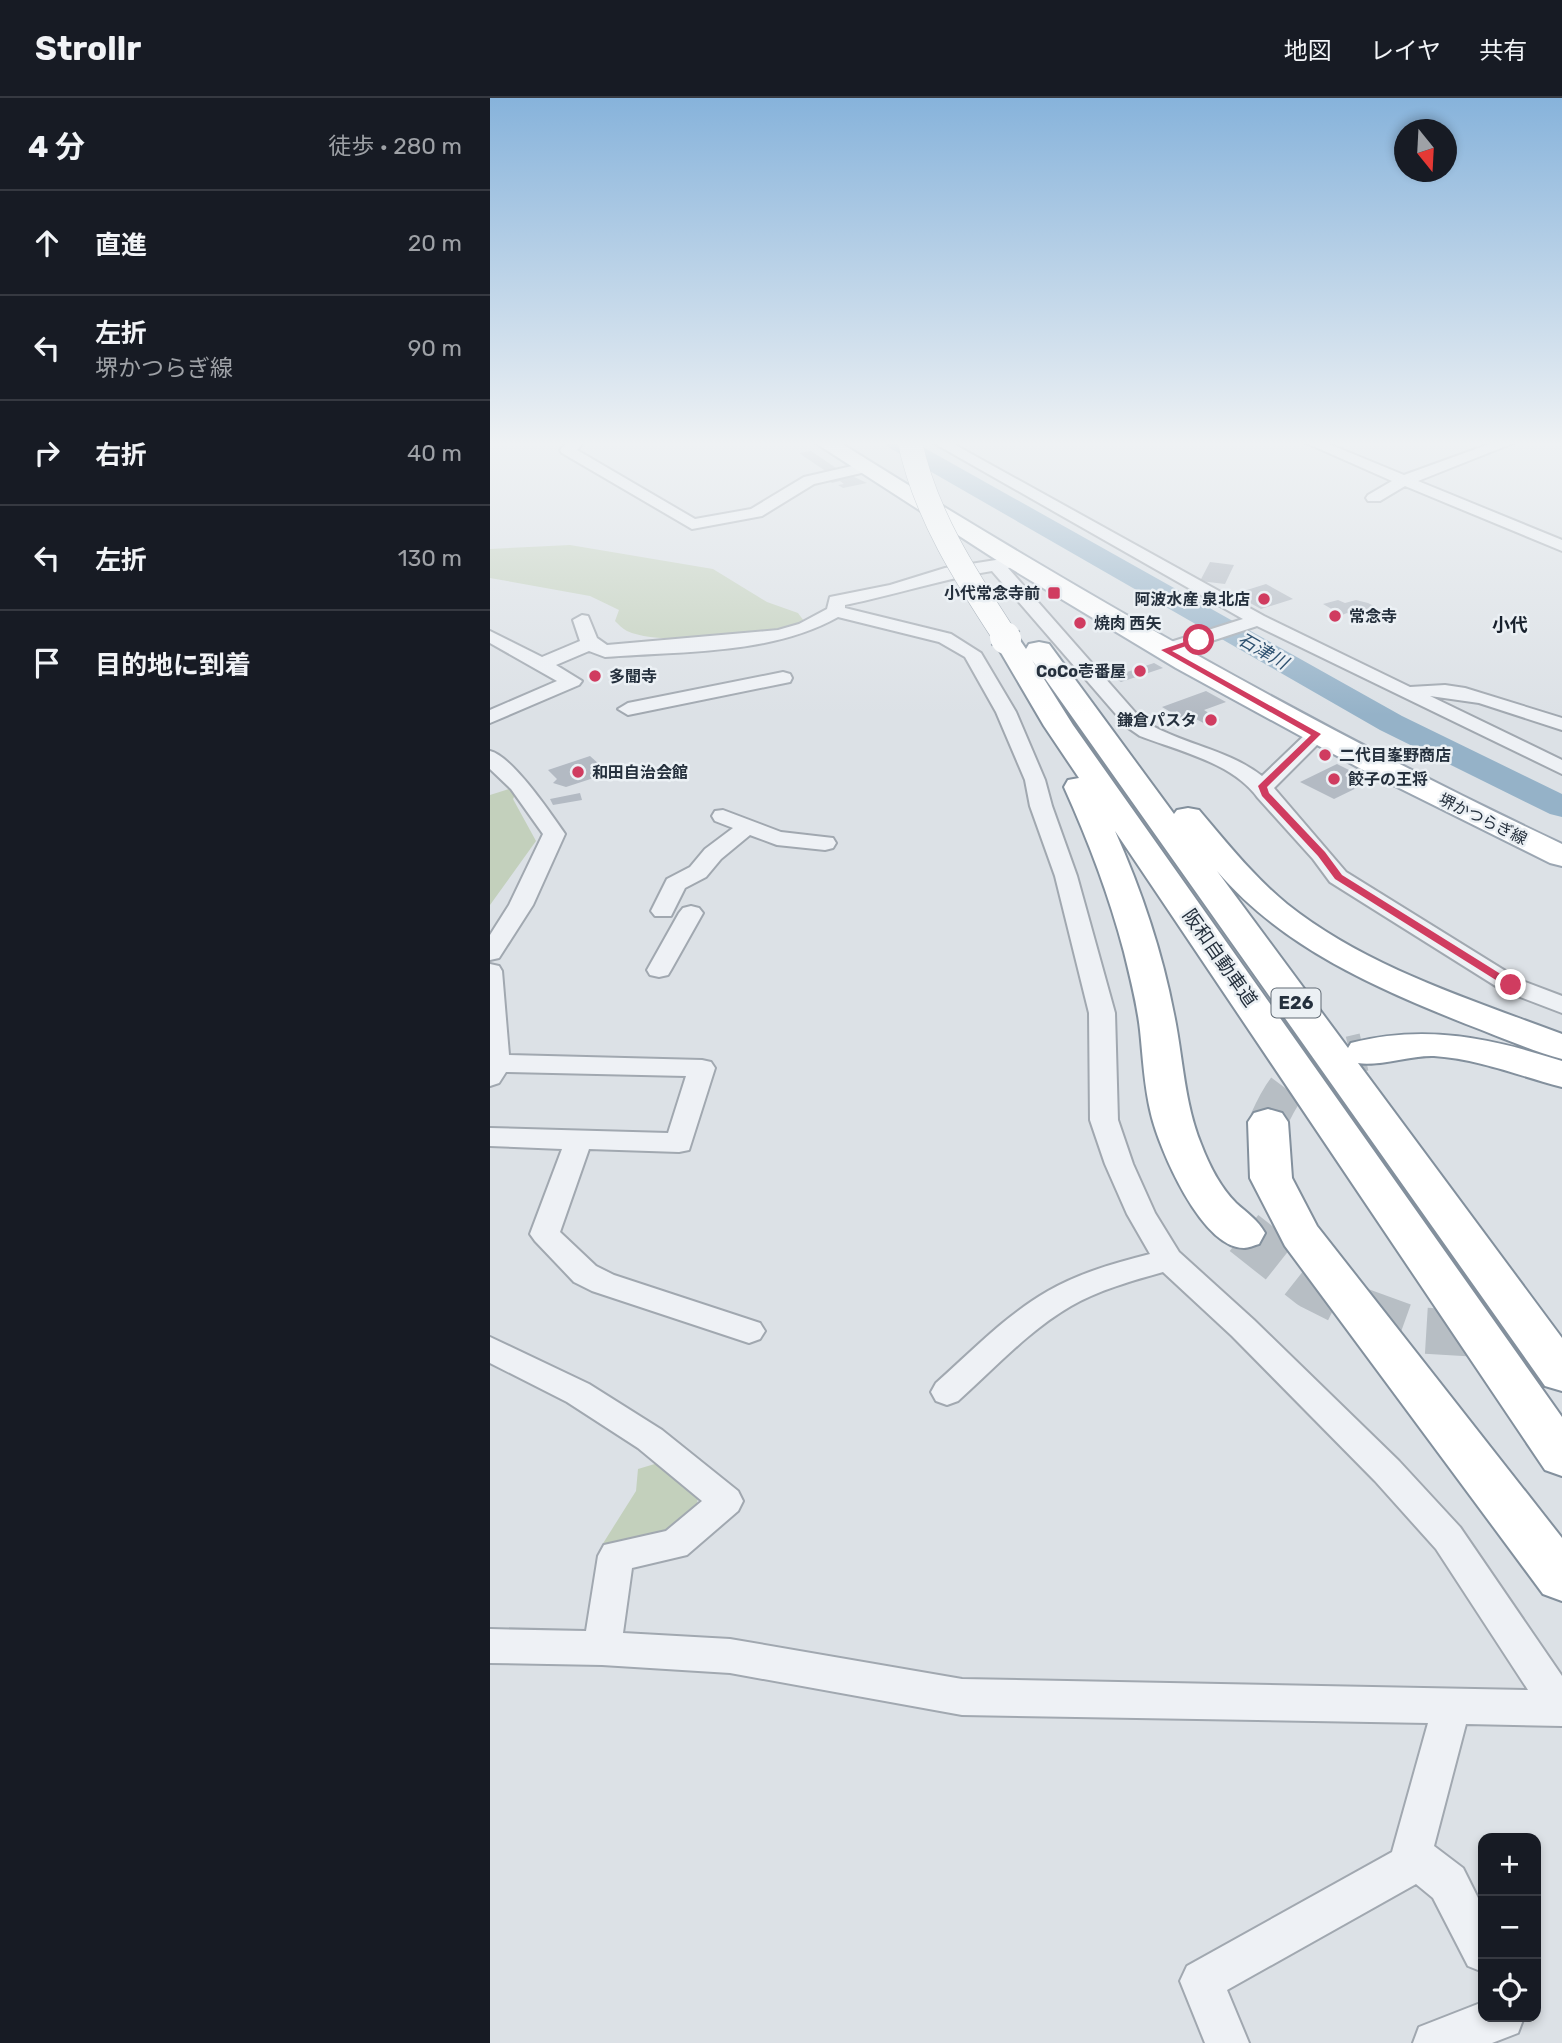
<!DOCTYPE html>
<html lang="ja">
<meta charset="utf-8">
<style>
body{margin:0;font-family:Rubik,"Noto Sans JP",sans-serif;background:#20242c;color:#f1f3f6}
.controls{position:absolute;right:21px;bottom:21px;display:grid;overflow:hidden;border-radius:14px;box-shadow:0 4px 10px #0003}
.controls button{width:63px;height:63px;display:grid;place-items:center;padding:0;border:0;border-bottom:2px solid #363941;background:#171b24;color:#f1f3f6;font:35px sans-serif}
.compass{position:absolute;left:904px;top:21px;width:63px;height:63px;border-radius:50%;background:#171b24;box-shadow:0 4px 10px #0003;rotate:162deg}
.stop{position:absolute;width:21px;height:21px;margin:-16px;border:5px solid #d03c60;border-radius:50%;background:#fff}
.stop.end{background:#d03c60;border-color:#fff;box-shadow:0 2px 7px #0008}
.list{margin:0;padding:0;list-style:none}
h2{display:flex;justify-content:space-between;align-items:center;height:91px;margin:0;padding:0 28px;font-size:30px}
h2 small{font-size:23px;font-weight:400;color:#9ea1a6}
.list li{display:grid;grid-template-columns:46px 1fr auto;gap:21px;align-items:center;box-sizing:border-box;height:105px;padding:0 28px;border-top:2px solid #363941}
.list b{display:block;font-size:26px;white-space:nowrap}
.list p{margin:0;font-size:23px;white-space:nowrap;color:#9ea1a6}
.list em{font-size:23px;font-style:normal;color:#9ea1a6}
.icon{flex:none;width:38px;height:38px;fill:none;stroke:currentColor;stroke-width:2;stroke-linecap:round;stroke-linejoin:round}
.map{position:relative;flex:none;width:1072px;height:1945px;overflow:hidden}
header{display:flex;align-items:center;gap:42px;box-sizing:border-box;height:98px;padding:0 35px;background:#171b24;border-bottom:2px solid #363941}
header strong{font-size:33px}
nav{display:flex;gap:38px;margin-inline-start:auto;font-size:24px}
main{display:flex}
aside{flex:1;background:#171b24}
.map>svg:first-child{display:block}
.green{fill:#c3d0bc}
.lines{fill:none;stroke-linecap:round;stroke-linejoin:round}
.river{fill:#95b2c8;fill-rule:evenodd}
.building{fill:#b3bac3}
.highway-tunnel-far1{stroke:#b7bec4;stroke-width:38;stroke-dasharray:38 18;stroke-linecap:butt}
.highway-tunnel{stroke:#b7bec4;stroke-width:46;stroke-dasharray:46 24;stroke-linecap:butt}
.street-casing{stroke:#a1a8b0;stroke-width:4}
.primary-casing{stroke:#9ba6b2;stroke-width:4}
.highway-casing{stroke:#83909d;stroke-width:4}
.street{fill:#eef1f5;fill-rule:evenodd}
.primary{fill:#fff;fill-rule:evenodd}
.highway{fill:#fff;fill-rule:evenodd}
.highway-bridge-far1-casing{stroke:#83909d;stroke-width:25;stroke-linecap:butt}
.highway-bridge-casing{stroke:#83909d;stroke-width:32;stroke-linecap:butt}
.highway-bridge-far1{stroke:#fff;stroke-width:24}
.highway-bridge{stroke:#fff;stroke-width:30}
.route{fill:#d03c60}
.poi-dot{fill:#d03c60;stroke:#ebf0f4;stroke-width:2.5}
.labels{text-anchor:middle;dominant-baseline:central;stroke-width:5;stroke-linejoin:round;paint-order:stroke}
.far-poi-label{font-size:16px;font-weight:bold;fill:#25303d;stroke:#ebf0f4;text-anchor:start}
.far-street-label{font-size:16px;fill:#25303d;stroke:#ebf0f4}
.far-neighbourhood-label{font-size:18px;font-weight:bold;fill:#18212d;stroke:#ebf0f4}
.far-water-label{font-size:18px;font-style:italic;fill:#2f5271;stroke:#ebf0f4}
.shield{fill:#ebf0f4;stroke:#606a74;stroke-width:2}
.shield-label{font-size:18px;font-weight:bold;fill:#25303d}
.street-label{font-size:19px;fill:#25303d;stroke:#ebf0f4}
</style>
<header>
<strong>Strollr</strong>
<nav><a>地図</a><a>レイヤ</a><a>共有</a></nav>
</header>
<main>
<aside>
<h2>4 分<small>徒歩 · 280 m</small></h2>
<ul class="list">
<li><svg class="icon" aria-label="ahead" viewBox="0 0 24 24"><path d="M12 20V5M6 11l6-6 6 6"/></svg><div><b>直進</b></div><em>20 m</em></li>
<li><svg class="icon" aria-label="left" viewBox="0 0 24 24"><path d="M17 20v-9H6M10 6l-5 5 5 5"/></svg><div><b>左折</b><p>堺かつらぎ線</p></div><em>90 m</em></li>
<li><svg class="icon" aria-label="right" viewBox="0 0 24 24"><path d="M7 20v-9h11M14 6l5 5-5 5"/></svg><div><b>右折</b></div><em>40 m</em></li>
<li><svg class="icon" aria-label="left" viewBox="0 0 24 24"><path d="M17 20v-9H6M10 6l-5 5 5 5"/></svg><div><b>左折</b></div><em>130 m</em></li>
<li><svg class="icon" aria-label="arrive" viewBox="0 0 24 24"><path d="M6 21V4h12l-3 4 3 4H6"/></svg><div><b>目的地に到着</b></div></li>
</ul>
</aside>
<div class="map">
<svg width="1072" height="1945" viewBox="0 0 1072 1945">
<rect width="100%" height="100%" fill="#dce1e6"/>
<path class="green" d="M80,447L223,471L277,504L308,515L317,527C277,535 174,550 137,533C133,531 128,526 125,523L129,512L100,498L0,480V451Z
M19,691L25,697L23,701L46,743L0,807V697Z
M168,1365L208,1399L206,1413L182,1434L112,1447L146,1393L148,1371Z"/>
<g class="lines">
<path class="river" d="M395,344H424L912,618L1072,696V719L1060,716L890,632L398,349Z"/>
</g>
<path class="building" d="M321,353L349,372L337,374L309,355Z
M358,376L377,385L353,390L348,387L354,386L350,383L342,385L337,381Z
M720,464L744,467L735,486L710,483Z
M776,486L803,501L771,511L744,496Z
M848,502L855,505L866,502L878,505L888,510L884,511L890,515L869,522L857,515L852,517L833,506Z
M664,565L673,570L631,584L622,579Z
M716,593L736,604L714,612L730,622L717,627L706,621L698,624L672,609Z
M100,658L119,675L76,689L63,685L67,681L58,672Z
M847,666L881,683L844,701L810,684Z
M90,695L92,702L63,707L60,701Z"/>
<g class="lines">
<path class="highway-tunnel-far1" d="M778,1024C802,970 819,967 874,954"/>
<path class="highway-tunnel" d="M754,1135L821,1188L871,1213L924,1232L989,1236L1072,1231"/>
<g class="street-casing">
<path id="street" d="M78,344H94L87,352L205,421L261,411L314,379L375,365L383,370L380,373L324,386L272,418L202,431L72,355L70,352Z
M442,344H460L774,518L920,589L955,587L975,590L1072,620V632L989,605L940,598L1072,662V676L767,528L682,556H668L666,552L668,548L753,521Z
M814,344H834L914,377L1005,344H1026L928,383L1072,442V453L915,388L890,403H878L876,400L878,397L902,383Z
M525,459L533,464L531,468L518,470L651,621C688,646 736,650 772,678L820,632H834L837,636L834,640L784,690L856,774L1030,882L1072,898V915L1012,892L840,784L823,761L768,700C743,665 689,653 650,638L637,629L502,473C452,481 405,497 355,507V510L461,536L491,555L526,614L555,682L562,708L587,778L625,915L628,1022L643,1066L665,1115L689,1154L764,1222L909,1363L970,1429L1072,1578V1628L976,1626L944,1748L973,1770L993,1810V1874L978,1868L943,1800L926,1786L737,1892L759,1945H715L690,1883L697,1868L902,1754L938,1625L472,1617L240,1575L112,1567L0,1565V1531L96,1533L108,1458L114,1447L176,1433L212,1403L148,1350L77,1304L0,1265V1239L99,1286L172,1332L248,1393L253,1403L248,1413L197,1457L142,1470L133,1535L240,1541L472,1581L1038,1592L946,1451L885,1383L742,1238L673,1174C641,1183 609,1192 581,1208C538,1233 505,1270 468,1303L457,1307L446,1303L441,1294L446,1285C482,1253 516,1217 558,1193C589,1175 625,1165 660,1156L637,1116L615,1066L600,1022L599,915L565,778L540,708L535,682L506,614L475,559L449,544L348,519C280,557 192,553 115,559L99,553L66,567L92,583L89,587L0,625V612L67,583L0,545V533L52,559L90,543L83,522L92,517L98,518L107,540L117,547L288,532L309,526L337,511L340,499L400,487L455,470Z
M293,574L300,576L302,580L300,584L138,617L128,611L138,605Z
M0,653C22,658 61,716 75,736L43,807L9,860L0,862V837L19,807L53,736L21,691L0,671Z
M233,712L291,734L343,740L346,745L343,750L335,752L287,747L260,737L231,761L216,779L195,790L181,818H165L161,813L177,781L200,769L215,751L243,730L225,723L222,718L225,713Z
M201,808L209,810L213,815L181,872L178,877L169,879L160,877L157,872L189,815L193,810Z
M0,866L9,868L12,873L19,957L212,962L221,964L225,970L199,1052L189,1054L99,1051L70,1134L106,1168L124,1177L270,1225L275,1233L270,1241L259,1245L102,1193L84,1184L45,1143L40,1136L72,1051L0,1048V1030L178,1035L196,978L16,974L9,985L0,988Z
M993,1904V1919H1034L1028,1935L1002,1945H923L929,1929Z"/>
</g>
<g class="primary-casing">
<path id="primary" d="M324,344H349C584,491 822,628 1072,746V768L1060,765L871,671L686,570L505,461Z"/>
</g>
<g class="highway-casing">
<path id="highway" d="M516,533L525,535L536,551L539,546L549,544L559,546L684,716L687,712L698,710L709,712C737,745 764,779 797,806C876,869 979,901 1072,936V961C1039,952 1008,938 976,926C884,889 793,850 727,773L858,950L861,945C936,926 1000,940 1072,963V989C1029,978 989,961 944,958C922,957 886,969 868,965L1072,1240V1293L1055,1288L542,562L583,627L1072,1319V1378L1055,1372L625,733C651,791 672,853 684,916C693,959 694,1004 711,1046C719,1067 730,1089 746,1105C757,1115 768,1122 775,1135L769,1146C765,1147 758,1150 754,1150C711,1150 669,1050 661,1016C654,988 653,960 650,932C647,905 640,879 634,854C619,797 598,742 574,689L578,682L589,680L554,628L503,541L507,535Z
M778,1011L792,1015L798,1024L802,1080L827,1128L1072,1440V1503L1053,1496L795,1148L760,1080L758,1024L764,1015Z"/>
</g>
<use href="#street" class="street"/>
<use href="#primary" class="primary"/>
<use href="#highway" class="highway"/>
<g class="highway-bridge-far1-casing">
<path id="highway-bridge-far1" d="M420,344C435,416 476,479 516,540"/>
</g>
<g class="highway-bridge-casing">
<path id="highway-bridge" d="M515,539L516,541"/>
</g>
<use href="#highway-bridge-far1" class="highway-bridge-far1"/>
<use href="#highway-bridge" class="highway-bridge"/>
</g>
<linearGradient id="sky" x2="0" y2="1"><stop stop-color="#87b3db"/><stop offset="0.56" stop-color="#eff2f4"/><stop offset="1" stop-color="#eff2f4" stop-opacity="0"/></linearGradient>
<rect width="1072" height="617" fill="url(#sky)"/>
<path class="route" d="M706,540L713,542L682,553L831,636L777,689L779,695L835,754L852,777L1025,885V889H1017L845,781L828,758L772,698L768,688L821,637L671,552Z"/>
<g class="poi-dot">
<rect x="557" y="488" width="14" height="14" rx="3.5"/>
<circle cx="774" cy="501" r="7"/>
<circle cx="845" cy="518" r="7"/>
<circle cx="590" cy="525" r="7"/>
<circle cx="650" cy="573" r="7"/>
<circle cx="105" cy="578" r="7"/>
<circle cx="721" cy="622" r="7"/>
<circle cx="835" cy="657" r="7"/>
<circle cx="88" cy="674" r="7"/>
<circle cx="844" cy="681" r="7"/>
</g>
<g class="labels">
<g class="far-poi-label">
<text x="550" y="495" text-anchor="end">小代常念寺前</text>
<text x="760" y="501" text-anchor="end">阿波水産 泉北店</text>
<text x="859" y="518">常念寺</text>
<text x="604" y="525">焼肉 西矢</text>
<text x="636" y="573" text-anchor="end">CoCo壱番屋</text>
<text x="119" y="578">多聞寺</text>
<text x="707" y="622" text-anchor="end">鎌倉パスタ</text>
<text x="849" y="657">二代目峯野商店</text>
<text x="102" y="674">和田自治会館</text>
<text x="858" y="681">餃子の王将</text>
</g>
<g class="far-street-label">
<text transform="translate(993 721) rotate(26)">堺かつらぎ線</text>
</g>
<g class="far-neighbourhood-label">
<text x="1020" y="527">小代</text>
</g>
<g class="far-water-label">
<text transform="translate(773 553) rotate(30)">石津川</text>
</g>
<rect class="shield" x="781.5" y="890.5" width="49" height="29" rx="5"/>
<g class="shield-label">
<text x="806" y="905">E26</text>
</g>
<g class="street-label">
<text transform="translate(730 860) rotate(55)">阪和自動車道</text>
</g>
</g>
</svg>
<div class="controls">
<button>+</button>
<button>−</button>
<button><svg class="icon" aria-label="locate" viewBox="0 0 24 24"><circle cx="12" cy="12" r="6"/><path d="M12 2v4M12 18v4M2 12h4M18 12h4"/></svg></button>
</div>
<svg class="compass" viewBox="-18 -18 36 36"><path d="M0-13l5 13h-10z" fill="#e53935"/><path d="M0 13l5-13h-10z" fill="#9ea1a6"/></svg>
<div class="stop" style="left:709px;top:542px"></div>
<div class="stop end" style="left:1021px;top:887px"></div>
</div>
</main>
